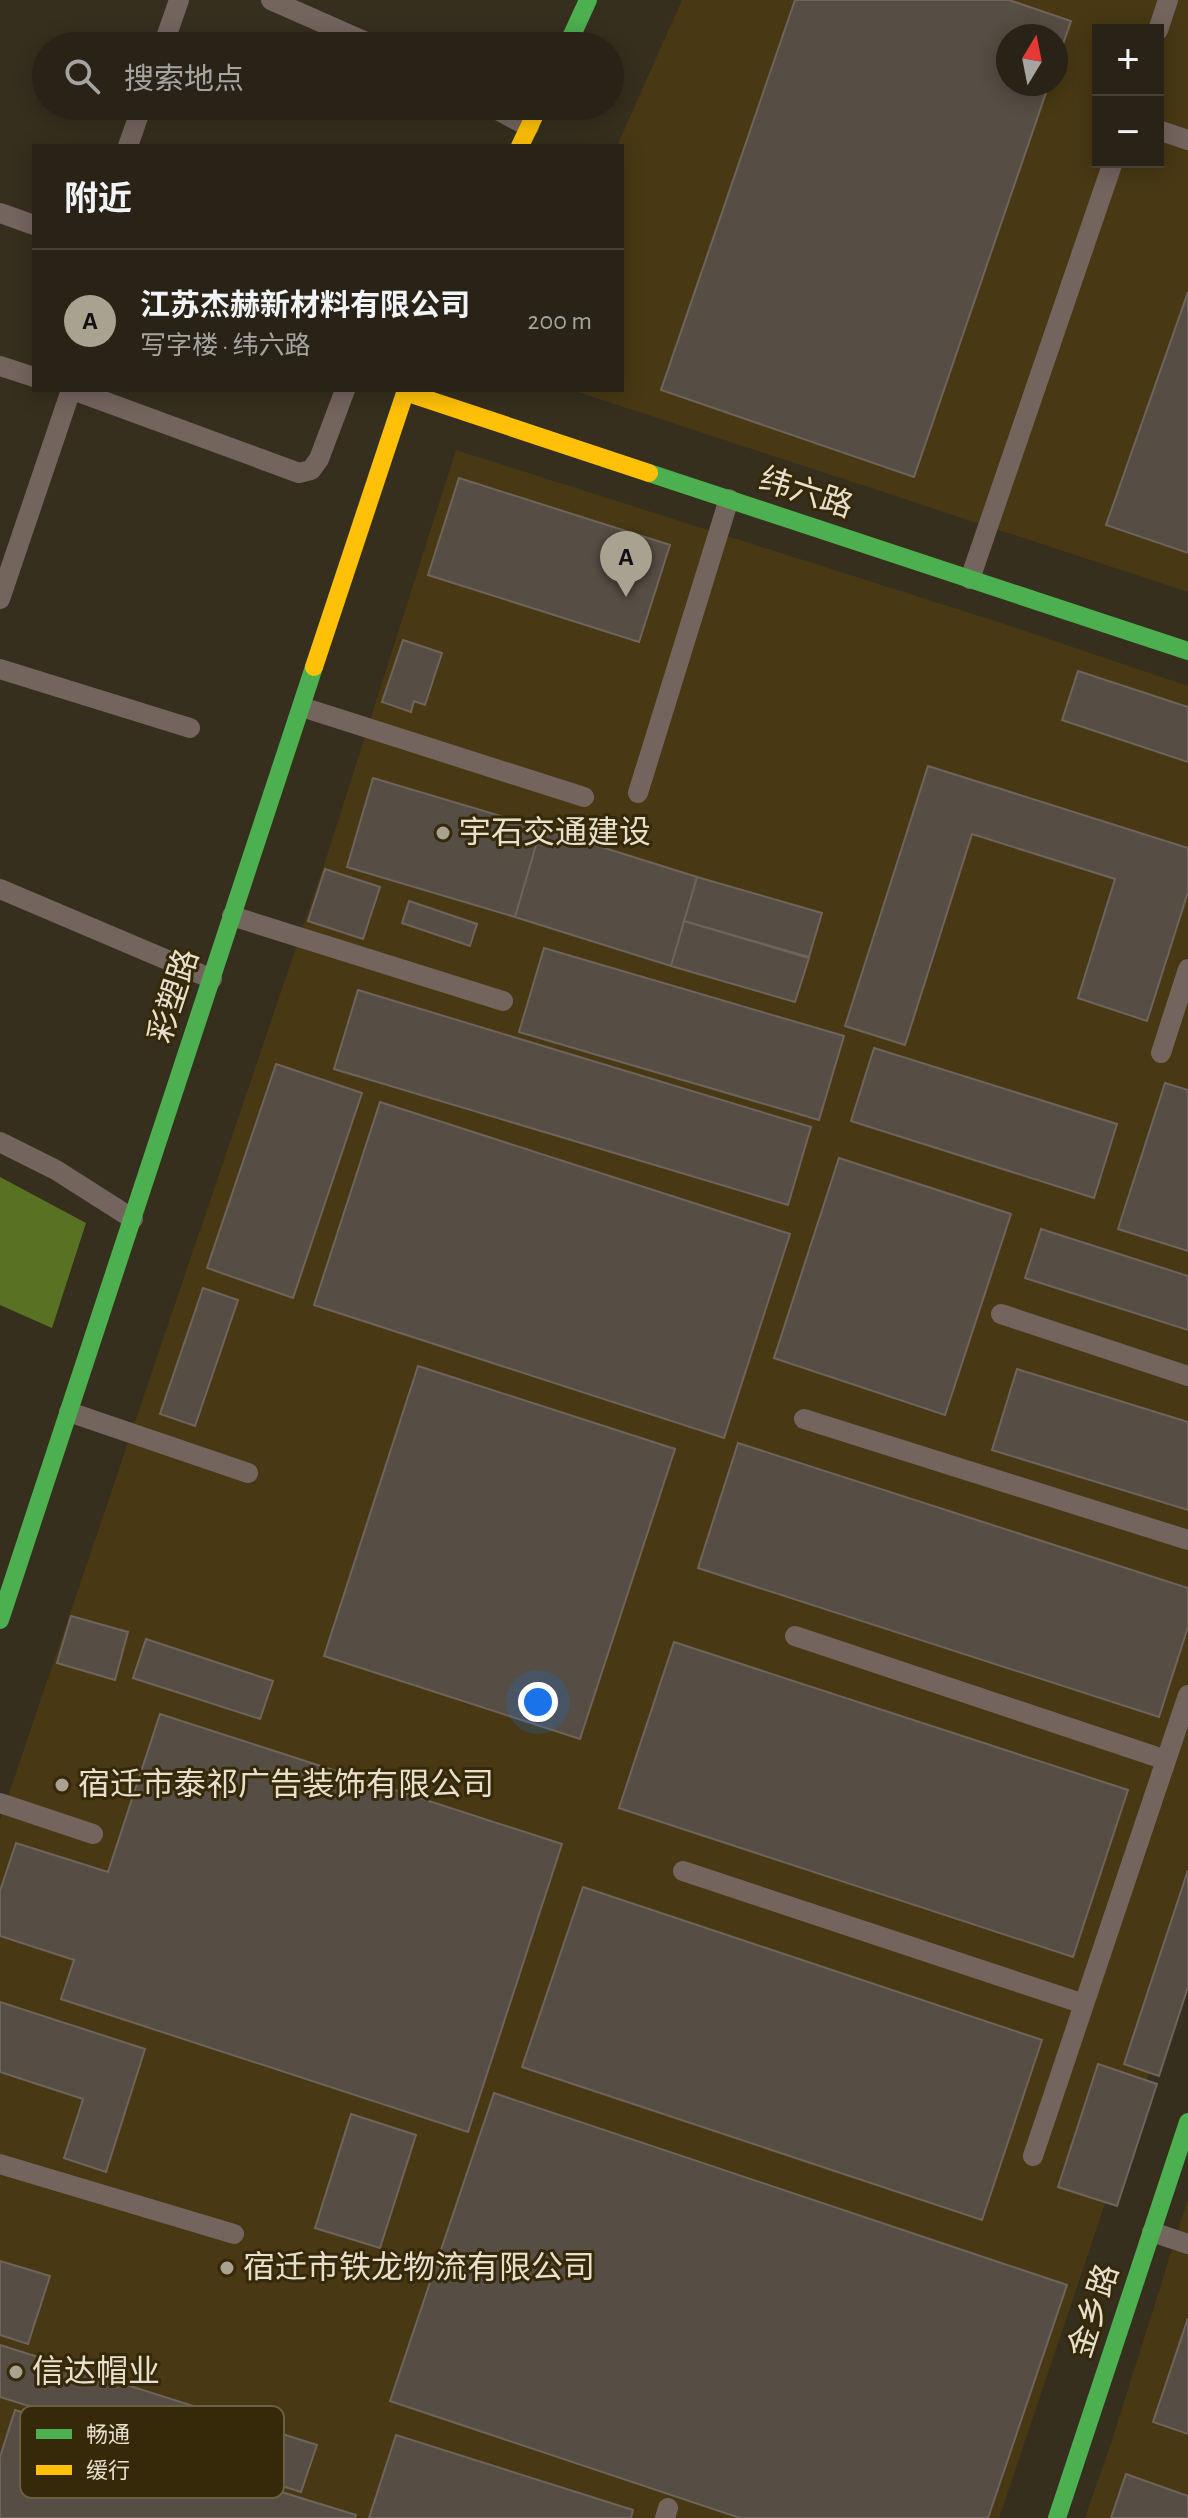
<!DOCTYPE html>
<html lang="zh">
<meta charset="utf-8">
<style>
body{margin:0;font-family:"Alegreya Sans","Noto Sans SC",sans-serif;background:#302b1f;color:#f1f3f6}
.controls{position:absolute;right:24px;top:24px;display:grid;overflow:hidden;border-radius:0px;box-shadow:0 4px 20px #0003}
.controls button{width:72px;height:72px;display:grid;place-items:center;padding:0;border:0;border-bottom:2px solid #444035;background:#282316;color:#f1f3f6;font:40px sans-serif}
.compass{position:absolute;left:996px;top:24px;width:72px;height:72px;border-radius:50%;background:#282316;box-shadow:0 4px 20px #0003;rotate:10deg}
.you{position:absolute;left:538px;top:1702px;width:28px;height:28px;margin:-20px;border:6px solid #fff;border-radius:50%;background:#1a73e8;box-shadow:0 0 0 12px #1a73e833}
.badge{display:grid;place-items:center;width:52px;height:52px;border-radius:50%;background:#aaa290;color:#111;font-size:26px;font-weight:700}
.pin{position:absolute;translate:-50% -66px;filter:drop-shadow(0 2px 4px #0008)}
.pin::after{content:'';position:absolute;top:42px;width:28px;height:24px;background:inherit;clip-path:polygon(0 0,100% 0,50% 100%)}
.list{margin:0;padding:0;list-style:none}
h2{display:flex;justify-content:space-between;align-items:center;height:104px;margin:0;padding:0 32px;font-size:34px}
h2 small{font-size:26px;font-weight:400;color:#a5a4a1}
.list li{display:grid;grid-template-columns:52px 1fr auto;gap:24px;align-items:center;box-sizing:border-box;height:144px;padding:0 32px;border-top:2px solid #444035}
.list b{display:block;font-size:30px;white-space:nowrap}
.list p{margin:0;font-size:26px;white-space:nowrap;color:#a5a4a1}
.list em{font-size:26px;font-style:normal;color:#a5a4a1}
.icon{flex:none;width:44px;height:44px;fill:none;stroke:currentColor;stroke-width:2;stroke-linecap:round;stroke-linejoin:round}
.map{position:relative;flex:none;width:1188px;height:2518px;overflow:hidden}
.search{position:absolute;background:#282316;box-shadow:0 4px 20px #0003;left:32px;top:32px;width:592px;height:88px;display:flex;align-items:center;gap:20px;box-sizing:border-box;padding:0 28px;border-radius:44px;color:#a5a4a1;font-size:30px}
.panel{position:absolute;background:#282316;box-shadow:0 4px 20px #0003;left:32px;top:144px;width:592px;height:248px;border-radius:0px}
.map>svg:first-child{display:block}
.built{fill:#483914;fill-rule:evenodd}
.forest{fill:#597122}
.building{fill:#564d44;stroke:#6f645c;stroke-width:2}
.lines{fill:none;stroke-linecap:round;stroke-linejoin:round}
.lane{stroke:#74645e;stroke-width:20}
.fast{stroke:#4caf50;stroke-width:18}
.slow{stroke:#ffc107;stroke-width:18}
.poi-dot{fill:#aaa290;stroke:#362909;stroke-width:3}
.labels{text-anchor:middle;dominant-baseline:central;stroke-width:6;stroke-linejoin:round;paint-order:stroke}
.street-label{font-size:32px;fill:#e8e0ce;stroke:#362909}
.poi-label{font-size:32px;fill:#e8e0ce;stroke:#362909;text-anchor:start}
.key{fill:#362909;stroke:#6b6044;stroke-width:2}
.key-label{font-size:22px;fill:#e8e0ce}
</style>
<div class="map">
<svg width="1188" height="2518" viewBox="0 0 1188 2518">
<rect width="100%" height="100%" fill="#362f1e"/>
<path class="built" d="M682,0H1188V592L572,390H622V146H617ZM1098,30H1158V162H1098ZM1008,36H1056V84H1008Z
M456,450L998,622L1188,686V1958L999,2518H0V1820L325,862Z
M1188,2199V2518H1085L1112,2440Z"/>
<path class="forest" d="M0,1177L86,1223L52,1328L0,1305Z"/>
<path class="building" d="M795,0H1009L1071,21L1056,64V36H1008V84H1049L914,477L661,390Z
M1188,292V553L1106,525Z
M459,478L670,545L639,642L428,575Z
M403,640L442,653L425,705L414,701L411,712L382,702Z
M1078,671L1188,707V762L1062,720Z
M928,766L1188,848V892L1147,1021L1078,998L1115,879L972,834L905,1045L845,1026Z
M373,778L541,828L515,917L347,867Z
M541,828L697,877L671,966L515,917Z
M325,869L380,887L363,939L308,921Z
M697,877L822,913L809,957L684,921Z
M409,901L477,924L470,946L402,923Z
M684,921L809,958L795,1002L671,966Z
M544,948L844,1036L819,1120L519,1032Z
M358,990L811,1127L788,1205L334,1069Z
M874,1048L1117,1124L1094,1198L851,1121Z
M276,1064L362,1093L293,1298L207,1268Z
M1165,1083L1188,1090V1251L1118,1229Z
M380,1102L790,1234L724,1438L314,1305Z
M839,1158L1011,1214L945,1415L774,1358Z
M1041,1229L1188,1276V1330L1025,1278Z
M203,1288L238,1300L195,1426L160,1414Z
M418,1366L675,1449L580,1739L324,1656Z
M1017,1369L1188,1422V1510L992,1450Z
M738,1443L1188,1588V1627L1159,1717L698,1568Z
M71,1616L128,1632L115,1680L57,1663Z
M146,1639L273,1681L260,1719L133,1678Z
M674,1642L1128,1790L1073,1957L619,1808Z
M160,1714L562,1844L468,2132L61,1999L74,1960L0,1936V1891L16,1843L108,1872Z
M1188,1870V1987L1159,2076L1124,2064Z
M583,1887L1042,2040L982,2220L522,2067Z
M0,2002L145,2049L106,2172L64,2158L83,2099L0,2072Z
M1098,2064L1157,2084L1117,2206L1058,2187Z
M494,2093L1067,2285L988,2518H740L390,2401Z
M351,2114L416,2135L380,2248L315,2228Z
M0,2261L50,2276L28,2344L0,2335Z
M1188,2318V2434L1153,2422Z
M0,2345L317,2445L301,2492L0,2397Z
M15,2410L356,2515L355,2518H0V2457Z
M396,2435L633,2510L631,2518H369Z
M1126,2474L1188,2496V2518H1111Z"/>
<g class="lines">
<path class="lane" d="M271,0L375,46
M1158,30L1168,0
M163,46L179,0
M490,106L529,127
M1158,130L1188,140
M128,146L142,106
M0,213L34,225
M0,366L34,377
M73,390L299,473L311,470L319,459L345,390
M970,579L1113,162
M0,599L71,390
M0,669L190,728
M302,707L584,797
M638,793L729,499
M0,889L212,979
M232,916L503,1001
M1161,1053L1188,969
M0,1142L56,1170L133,1219
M1001,1314L1188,1376
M69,1412L248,1473
M804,1419L1188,1540
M795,1636L1166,1760
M0,1803L93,1834
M683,1871L1084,2004
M1033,2156L1188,1695
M0,2164L234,2234
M1152,2232L1188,2244
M665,2518L668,2508"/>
<path class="fast" d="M567,46L588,0
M649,473L1188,651
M0,1620L314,667
M1057,2518L1188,2122"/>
<path class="slow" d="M520,146L539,106
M405,392L649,473
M314,667L406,390"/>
</g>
<g class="poi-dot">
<circle cx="443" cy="833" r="8"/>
<circle cx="62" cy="1785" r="8"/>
<circle cx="227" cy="2268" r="8"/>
<circle cx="16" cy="2372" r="8"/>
</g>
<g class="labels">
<g class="street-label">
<text transform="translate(806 493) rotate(18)">纬六路</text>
<text transform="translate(174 996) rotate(-72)">彩塑路</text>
<text transform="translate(1094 2311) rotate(-72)">金乡路</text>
</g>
<g class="poi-label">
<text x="459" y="833">宇石交通建设</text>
<text x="78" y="1785">宿迁市泰祁广告装饰有限公司</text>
<text x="243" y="2268">宿迁市铁龙物流有限公司</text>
<text x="32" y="2372">信达帽业</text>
</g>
</g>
<rect x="20" y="2406" width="264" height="92" rx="12" class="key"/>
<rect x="36" y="2429" width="36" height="10" fill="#4caf50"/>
<rect x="36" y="2465" width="36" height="10" fill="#ffc107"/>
<g class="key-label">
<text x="86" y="2442">畅通</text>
<text x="86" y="2478">缓行</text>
</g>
</svg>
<div class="controls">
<button>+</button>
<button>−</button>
</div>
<svg class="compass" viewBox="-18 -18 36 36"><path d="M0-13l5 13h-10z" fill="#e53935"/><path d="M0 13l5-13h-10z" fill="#a5a4a1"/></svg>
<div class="you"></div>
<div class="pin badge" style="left:626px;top:597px">A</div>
<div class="search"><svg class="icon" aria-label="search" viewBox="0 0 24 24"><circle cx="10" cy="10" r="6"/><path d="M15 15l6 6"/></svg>搜索地点</div>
<section class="panel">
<h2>附近<small></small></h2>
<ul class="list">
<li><span class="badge">A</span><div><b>江苏杰赫新材料有限公司</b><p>写字楼 · 纬六路</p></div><em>200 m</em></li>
</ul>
</section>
</div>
